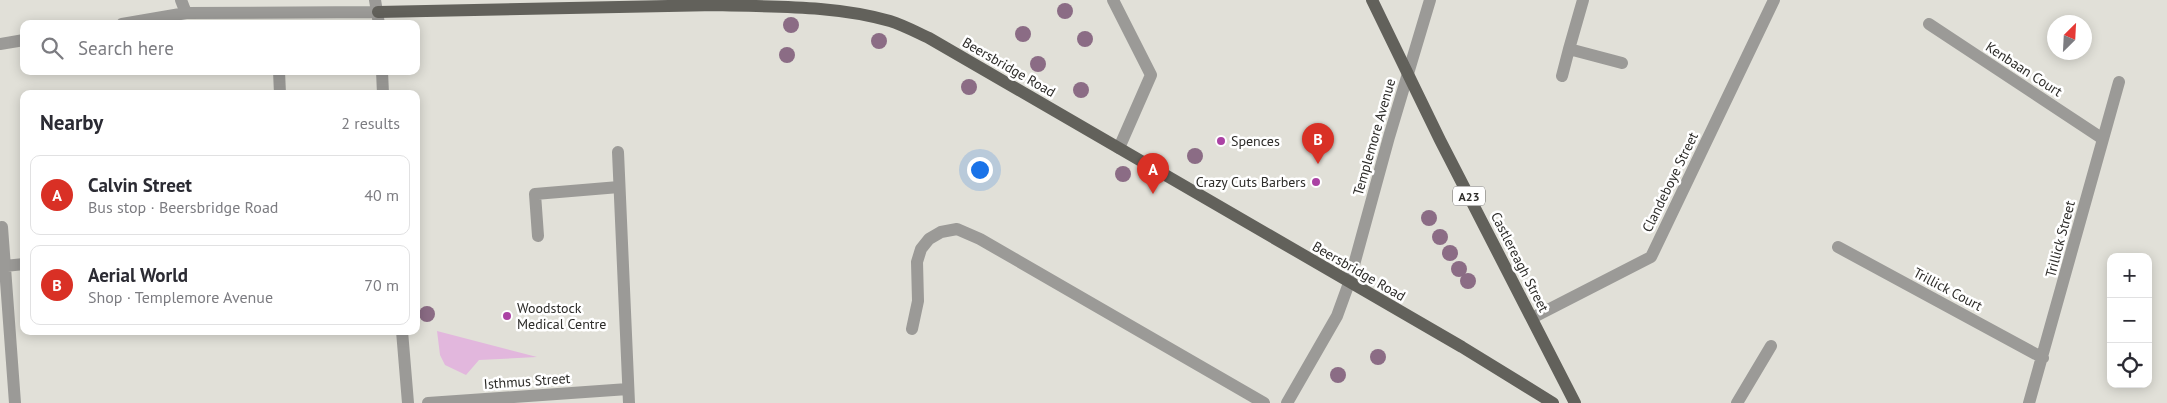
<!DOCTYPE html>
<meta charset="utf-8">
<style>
body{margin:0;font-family:"PT Sans",sans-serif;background:#f2f2f3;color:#2b2b33}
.controls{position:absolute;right:15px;bottom:15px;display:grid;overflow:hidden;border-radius:10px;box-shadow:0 2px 12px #0003}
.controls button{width:45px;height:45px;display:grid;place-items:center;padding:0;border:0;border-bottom:1px solid #e1e1e2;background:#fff;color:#2b2b33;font:25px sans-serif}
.compass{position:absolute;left:2047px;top:15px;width:45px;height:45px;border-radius:50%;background:#fff;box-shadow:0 2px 12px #0003;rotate:24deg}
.you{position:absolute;left:979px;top:169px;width:18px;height:18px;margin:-12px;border:4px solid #fff;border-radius:50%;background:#1a73e8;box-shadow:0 0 0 8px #1a73e833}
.badge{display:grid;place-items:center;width:32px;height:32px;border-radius:50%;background:#d93025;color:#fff;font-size:16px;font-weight:700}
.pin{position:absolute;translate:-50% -41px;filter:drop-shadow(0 1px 2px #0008)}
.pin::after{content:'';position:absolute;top:26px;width:18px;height:15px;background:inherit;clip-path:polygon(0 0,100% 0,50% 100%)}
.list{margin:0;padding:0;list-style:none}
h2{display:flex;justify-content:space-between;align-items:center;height:65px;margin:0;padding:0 20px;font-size:21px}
h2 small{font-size:16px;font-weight:400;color:#7c7c81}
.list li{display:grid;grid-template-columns:32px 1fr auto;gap:15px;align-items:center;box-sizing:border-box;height:80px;margin:0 10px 10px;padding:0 10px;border:1px solid #e1e1e2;border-radius:10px}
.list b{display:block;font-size:19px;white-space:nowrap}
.list p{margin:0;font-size:16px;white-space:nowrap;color:#7c7c81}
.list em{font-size:16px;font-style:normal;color:#7c7c81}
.icon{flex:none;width:28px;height:28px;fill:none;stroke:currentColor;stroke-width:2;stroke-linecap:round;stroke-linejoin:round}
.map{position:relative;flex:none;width:2167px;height:403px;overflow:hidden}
.search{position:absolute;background:#fff;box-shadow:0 2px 12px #0003;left:20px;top:20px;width:400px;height:55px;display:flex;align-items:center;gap:12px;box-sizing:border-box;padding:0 18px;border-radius:10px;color:#7c7c81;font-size:19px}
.panel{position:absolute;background:#fff;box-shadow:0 2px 12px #0003;left:20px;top:90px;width:400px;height:245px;border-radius:10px}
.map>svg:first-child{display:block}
.green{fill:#e2b7dd}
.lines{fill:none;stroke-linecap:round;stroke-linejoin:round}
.minor{stroke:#9b9a97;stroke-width:12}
.major{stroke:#62615b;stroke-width:12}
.tree{fill:#8b6c85}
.poi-dot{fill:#ab42a4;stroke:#fff;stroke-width:2}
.labels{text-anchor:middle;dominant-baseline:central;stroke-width:5;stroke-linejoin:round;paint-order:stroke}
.shield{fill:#fff;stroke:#6c6b69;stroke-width:1}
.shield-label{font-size:12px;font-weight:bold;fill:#2d2c29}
.street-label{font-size:14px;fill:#2d2c29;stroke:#fff}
.poi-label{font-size:14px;fill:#2d2c29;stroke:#fff;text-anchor:start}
</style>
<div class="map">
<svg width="2167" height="403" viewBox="0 0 2167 403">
<rect width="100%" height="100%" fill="#e1e0d8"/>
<path class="green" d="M437,331L537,357L479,360L466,375L445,365L440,355Z"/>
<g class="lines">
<path class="minor" d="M181,0L186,13
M375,0L379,24
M1113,0L1151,75L1119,148
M1583,0L1569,49L1622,63
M122,24L186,13L378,12
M1929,24L2103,139
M0,44L24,40
M279,71L280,94
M382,71L383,94
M1562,76L1569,49
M618,152L629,403
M2,227L15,403
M538,236L535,194L619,187
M1838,247L2043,358
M5,266L24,264
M1532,318L1651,257L1774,0
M912,329L918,301L917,262L921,249L929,239L941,232L957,229L980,239L1264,403
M402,331L408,403
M428,403L628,389
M1287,403L1337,316L1349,283L1389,137L1430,0
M1737,403L1771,346
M2029,403L2119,82"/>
<path class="major" d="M1372,0L1440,140L1575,403
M378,12L717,5C774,7 835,5 890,21C903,25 916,32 929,38L1462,347L1553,403"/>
</g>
<g class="tree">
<circle cx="1065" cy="11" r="8"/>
<circle cx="791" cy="25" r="8"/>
<circle cx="1023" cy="34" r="8"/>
<circle cx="1085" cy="39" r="8"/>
<circle cx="879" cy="41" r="8"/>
<circle cx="787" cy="55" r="8"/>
<circle cx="1038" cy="64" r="8"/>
<circle cx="969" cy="87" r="8"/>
<circle cx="1081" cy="90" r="8"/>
<circle cx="1195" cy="156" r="8"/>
<circle cx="1123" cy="174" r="8"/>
<circle cx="1429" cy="218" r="8"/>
<circle cx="1440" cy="237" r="8"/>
<circle cx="1450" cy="253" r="8"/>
<circle cx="1459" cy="269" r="8"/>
<circle cx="1468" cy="281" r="8"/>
<circle cx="427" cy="314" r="8"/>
<circle cx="1378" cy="357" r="8"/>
<circle cx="1338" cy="375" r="8"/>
</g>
<g class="poi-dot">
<circle cx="1221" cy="141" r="5"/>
<circle cx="1316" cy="182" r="5"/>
<circle cx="507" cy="316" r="5"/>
</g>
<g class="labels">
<rect class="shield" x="1453" y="186.5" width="32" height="19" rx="4"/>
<g class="shield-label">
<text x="1469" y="196">A23</text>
</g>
<g class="street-label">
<text transform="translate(1009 67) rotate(30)">Beersbridge Road</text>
<text transform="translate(2024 69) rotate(33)">Kenbaan Court</text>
<text transform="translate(1374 137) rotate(-74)">Templemore Avenue</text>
<text transform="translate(1670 182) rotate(-64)">Clandeboye Street</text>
<text transform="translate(2060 239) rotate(-75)">Trillick Street</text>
<text transform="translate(1520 262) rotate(63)">Castlereagh Street</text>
<text transform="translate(1359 271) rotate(30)">Beersbridge Road</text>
<text transform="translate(1948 289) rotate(28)">Trillick Court</text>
<text transform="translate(527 381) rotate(-4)">Isthmus Street</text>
</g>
<g class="poi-label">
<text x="1231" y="141">Spences</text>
<text x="1306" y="182" text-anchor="end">Crazy Cuts Barbers</text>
<text x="517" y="308">Woodstock<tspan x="517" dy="16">Medical Centre</tspan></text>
</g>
</g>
</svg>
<div class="controls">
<button>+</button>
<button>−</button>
<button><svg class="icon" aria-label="locate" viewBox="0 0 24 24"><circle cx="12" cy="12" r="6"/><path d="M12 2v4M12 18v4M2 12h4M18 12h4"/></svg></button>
</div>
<svg class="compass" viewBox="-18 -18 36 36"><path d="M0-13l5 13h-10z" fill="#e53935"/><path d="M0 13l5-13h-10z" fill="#7c7c81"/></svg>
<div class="you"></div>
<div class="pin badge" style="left:1153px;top:194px">A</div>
<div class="pin badge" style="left:1318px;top:164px">B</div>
<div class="search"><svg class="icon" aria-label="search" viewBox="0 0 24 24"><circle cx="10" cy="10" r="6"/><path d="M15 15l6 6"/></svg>Search here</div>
<section class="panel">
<h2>Nearby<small>2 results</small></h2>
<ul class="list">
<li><span class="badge">A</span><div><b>Calvin Street</b><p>Bus stop · Beersbridge Road</p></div><em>40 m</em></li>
<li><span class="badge">B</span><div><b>Aerial World</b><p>Shop · Templemore Avenue</p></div><em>70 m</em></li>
</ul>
</section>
</div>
